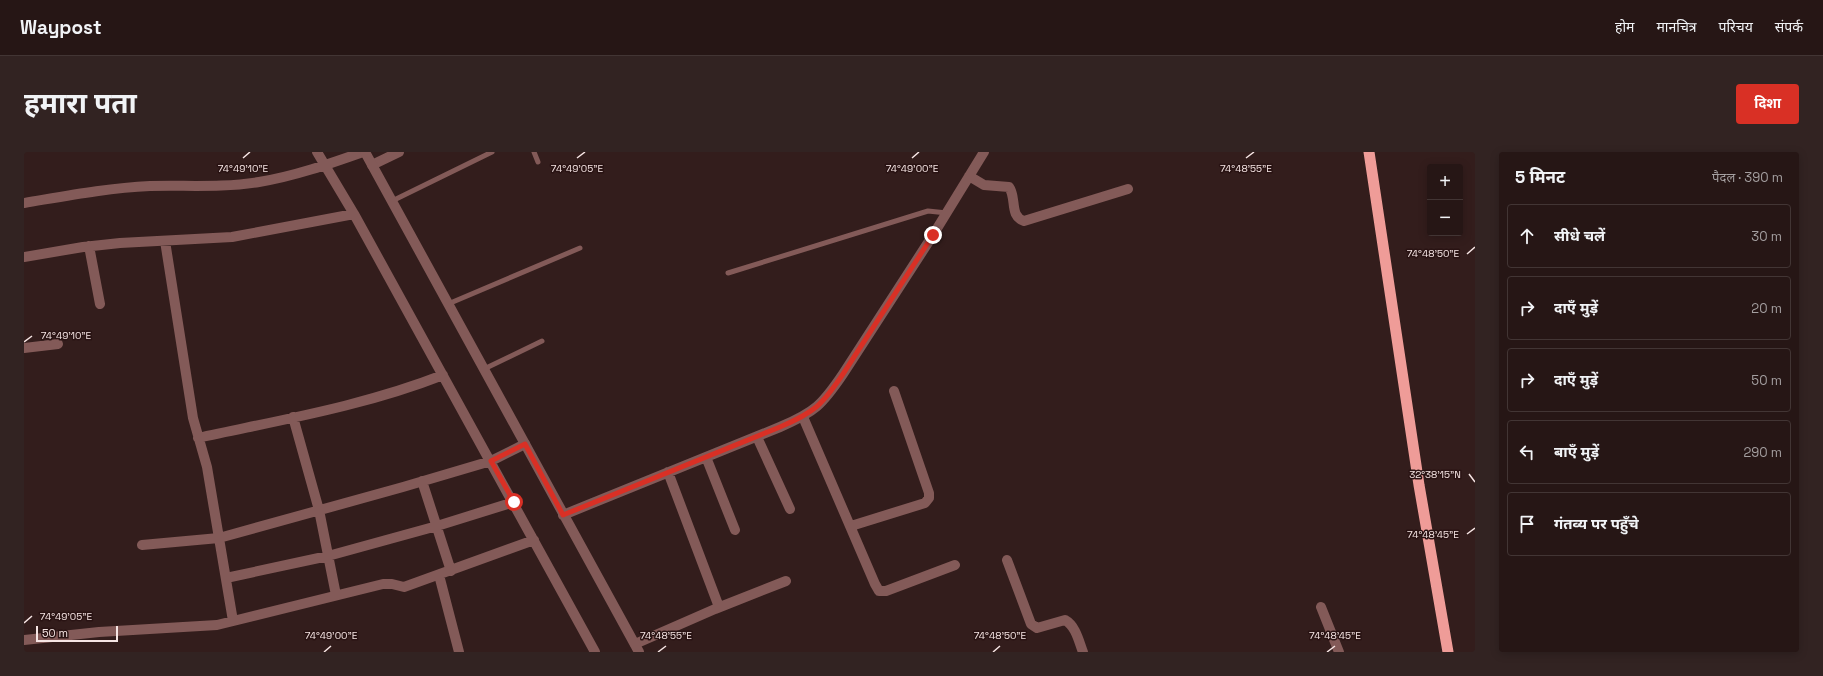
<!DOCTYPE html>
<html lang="hi">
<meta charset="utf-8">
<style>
body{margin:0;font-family:"Space Grotesk","Noto Sans Devanagari",sans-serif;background:#322322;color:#f1f3f6}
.controls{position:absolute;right:12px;top:12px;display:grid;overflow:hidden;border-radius:4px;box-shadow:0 2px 10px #0003}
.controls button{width:36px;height:36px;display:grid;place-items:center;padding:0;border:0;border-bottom:1px solid #423534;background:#261615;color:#f1f3f6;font:20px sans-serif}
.scale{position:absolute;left:12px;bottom:10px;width:82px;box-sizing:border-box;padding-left:4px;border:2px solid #f6e5e4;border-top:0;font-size:11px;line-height:14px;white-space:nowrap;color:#f6e5e4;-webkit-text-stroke:3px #291313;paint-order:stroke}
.stop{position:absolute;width:12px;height:12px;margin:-9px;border:3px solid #d93025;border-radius:50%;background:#fff}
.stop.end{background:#d93025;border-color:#fff;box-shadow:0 1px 4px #0008}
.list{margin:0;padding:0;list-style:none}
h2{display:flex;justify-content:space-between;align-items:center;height:52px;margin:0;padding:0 16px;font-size:17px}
h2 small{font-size:13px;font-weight:400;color:#a49fa0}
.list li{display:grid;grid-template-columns:26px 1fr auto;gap:12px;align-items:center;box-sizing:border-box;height:64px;margin:0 8px 8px;padding:0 8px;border:1px solid #423534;border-radius:4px}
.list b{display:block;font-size:15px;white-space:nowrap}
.list em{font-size:13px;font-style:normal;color:#a49fa0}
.icon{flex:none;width:22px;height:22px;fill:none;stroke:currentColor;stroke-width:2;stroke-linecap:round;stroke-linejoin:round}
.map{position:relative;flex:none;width:1451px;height:500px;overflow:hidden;border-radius:4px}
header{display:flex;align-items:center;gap:24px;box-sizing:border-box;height:56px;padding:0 20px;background:#261615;border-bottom:1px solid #423534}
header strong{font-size:19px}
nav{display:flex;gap:22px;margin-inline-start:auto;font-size:14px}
.intro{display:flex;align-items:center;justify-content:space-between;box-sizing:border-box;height:96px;padding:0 24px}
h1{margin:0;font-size:28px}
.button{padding:10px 18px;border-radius:4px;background:#d93025;color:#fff;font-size:14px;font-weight:700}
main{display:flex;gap:24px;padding:0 24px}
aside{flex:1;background:#261615;border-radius:4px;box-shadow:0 2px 10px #0003}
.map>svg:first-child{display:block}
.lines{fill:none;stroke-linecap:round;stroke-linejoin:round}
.service{stroke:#835a58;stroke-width:5}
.minor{stroke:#835a58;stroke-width:10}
.tertiary{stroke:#835a58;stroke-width:10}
.trunk{stroke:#ef9c98;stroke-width:11}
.route{stroke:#d93025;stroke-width:5}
.ticks{fill:none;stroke:#f6e5e4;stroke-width:1.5}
.ticks-label{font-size:10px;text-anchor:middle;fill:#f6e5e4;stroke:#291313;stroke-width:3;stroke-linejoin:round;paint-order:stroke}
</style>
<header>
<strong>Waypost</strong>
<nav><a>होम</a><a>मानचित्र</a><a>परिचय</a><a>संपर्क</a></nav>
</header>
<div class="intro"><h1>हमारा पता</h1><a class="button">दिशा</a></div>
<main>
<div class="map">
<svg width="1451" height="500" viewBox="0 0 1451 500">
<rect width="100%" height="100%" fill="#331d1c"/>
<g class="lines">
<path class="service" d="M510,0L514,10
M368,49L468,0
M704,121L904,59L923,61
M424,152L556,96
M460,217L518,189"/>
<path class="minor" d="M293,0L330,62L571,500
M348,13L375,0
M945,24L960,33L985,35C993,46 985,64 1000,69L1104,37
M0,51C42,44 83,36 126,34C162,33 199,36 235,30C271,24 305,12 339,0
M141,89L169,266L183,315L209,469
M65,94L76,152
M0,105L59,95L96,91L208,85L330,62
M0,196L34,192
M269,265L295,358L312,443
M779,265L851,432L855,439H862L931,413
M733,285L766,357
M174,286C256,268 340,254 419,223
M682,305L711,378
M644,320L695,455
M398,329L427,419
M539,363L756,275C791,260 798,253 819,222L909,83L960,0
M827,374L901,351L905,346V341L870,239
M118,393L195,386L379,335L467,309L501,292
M983,408L1007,472L1013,476L1041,468C1052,474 1055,490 1059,500
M415,423L435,500
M202,426L304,404L413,374L490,350
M1297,455L1315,500
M0,488L75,480L193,473L359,432H368L380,435L510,388
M611,492L691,457L762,429"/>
<path class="tertiary" d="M341,0L615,500"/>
<path class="trunk" d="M1345,0L1395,333L1424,500"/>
</g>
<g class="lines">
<path class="route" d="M490,350L467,309L501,292L539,363L756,275C791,260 798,253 819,222L909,83"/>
</g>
<path class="ticks" d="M219,6L226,0M553,6L561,0M888,6L895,0M1222,6L1230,0M1443,102L1451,95M0,190L8,184M1445,322L1451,330M1443,382L1451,376M0,471L8,464M300,500L307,494M634,500L642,494M969,500L976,494M1303,500L1311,494"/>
<g class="ticks-label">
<text x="219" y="20">74°49'10"E</text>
<text x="553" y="20">74°49'05"E</text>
<text x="888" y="20">74°49'00"E</text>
<text x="1222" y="20">74°48'55"E</text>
<text x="1409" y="105">74°48'50"E</text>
<text x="42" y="187">74°49'10"E</text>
<text x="1411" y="326">32°38'15"N</text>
<text x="1409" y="386">74°48'45"E</text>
<text x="42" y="468">74°49'05"E</text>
<text x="307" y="487">74°49'00"E</text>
<text x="642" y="487">74°48'55"E</text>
<text x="976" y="487">74°48'50"E</text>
<text x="1311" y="487">74°48'45"E</text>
</g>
</svg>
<div class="controls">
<button>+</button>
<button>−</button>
</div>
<div class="scale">50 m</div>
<div class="stop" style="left:490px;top:350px"></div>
<div class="stop end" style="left:909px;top:83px"></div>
</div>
<aside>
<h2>5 मिनट<small>पैदल · 390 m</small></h2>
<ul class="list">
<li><svg class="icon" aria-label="ahead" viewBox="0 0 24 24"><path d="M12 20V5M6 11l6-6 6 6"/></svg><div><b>सीधे चलें</b></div><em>30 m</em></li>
<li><svg class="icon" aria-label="right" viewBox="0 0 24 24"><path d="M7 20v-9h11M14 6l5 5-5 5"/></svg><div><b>दाएँ मुड़ें</b></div><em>20 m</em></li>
<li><svg class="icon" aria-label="right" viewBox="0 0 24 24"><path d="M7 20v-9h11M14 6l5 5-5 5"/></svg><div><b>दाएँ मुड़ें</b></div><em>50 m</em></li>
<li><svg class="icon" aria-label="left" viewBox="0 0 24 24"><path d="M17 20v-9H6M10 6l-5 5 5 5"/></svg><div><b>बाएँ मुड़ें</b></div><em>290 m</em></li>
<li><svg class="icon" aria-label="arrive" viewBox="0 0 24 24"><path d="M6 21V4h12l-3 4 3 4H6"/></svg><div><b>गंतव्य पर पहुँचे</b></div></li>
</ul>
</aside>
</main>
